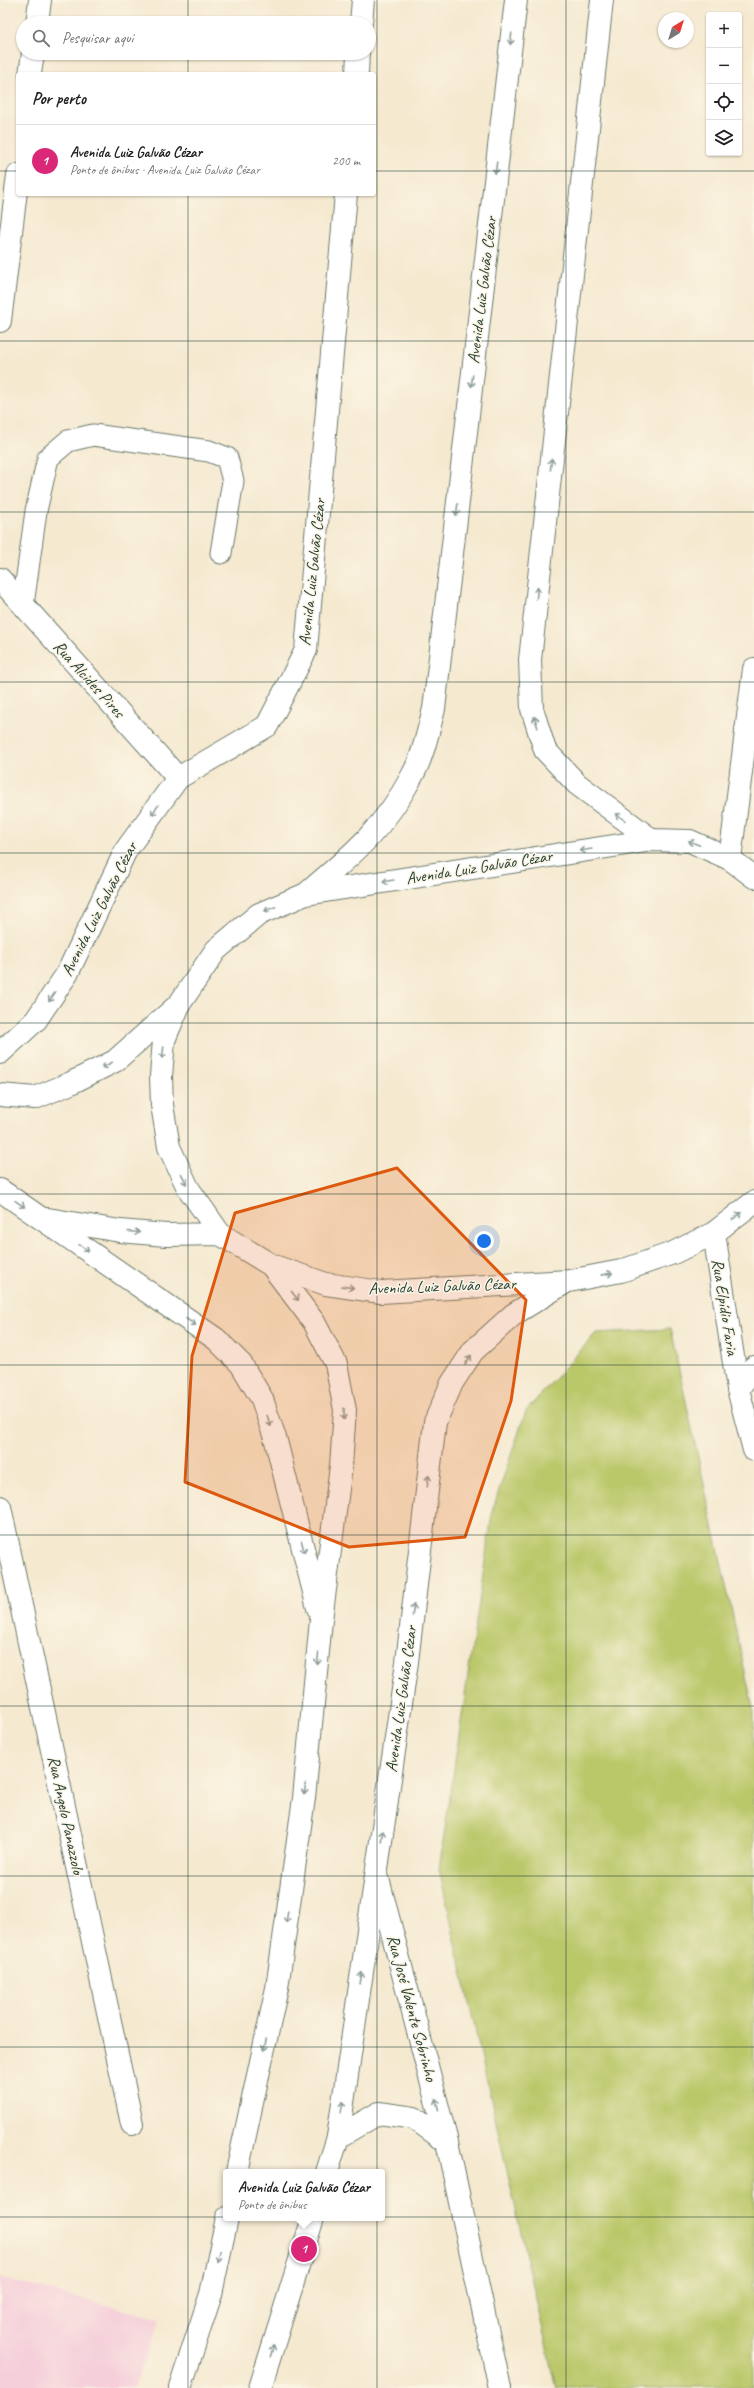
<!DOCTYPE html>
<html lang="pt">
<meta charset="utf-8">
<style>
body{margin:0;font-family:Caveat,sans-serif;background:#f2f2f2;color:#222}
.controls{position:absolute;right:12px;top:12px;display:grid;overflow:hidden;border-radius:4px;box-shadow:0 1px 3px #0004}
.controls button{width:36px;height:36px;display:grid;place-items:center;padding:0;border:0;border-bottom:1px solid #e0e0e0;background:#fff;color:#222;font:20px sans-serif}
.compass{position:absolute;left:658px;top:12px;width:36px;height:36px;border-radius:50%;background:#fff;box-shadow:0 1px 3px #0004;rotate:38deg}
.you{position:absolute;left:484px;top:1241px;width:14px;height:14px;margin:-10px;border:3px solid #fff;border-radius:50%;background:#1a73e8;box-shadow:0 0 0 6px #1a73e833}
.badge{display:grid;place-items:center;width:26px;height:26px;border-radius:50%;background:#db2777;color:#fff;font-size:13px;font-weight:700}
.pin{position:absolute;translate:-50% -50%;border:2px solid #fff;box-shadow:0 1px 4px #0006}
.popup{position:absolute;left:223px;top:2169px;width:162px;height:52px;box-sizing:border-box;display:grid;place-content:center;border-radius:4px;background:#fff;filter:drop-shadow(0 1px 3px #0005);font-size:13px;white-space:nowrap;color:#767676}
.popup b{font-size:15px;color:#222}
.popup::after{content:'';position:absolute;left:50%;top:100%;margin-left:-8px;border:8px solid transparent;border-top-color:#fff}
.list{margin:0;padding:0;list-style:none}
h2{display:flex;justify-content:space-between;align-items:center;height:52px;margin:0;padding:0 16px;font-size:17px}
h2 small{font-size:13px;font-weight:400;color:#767676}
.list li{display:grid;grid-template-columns:26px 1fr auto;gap:12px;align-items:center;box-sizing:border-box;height:72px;padding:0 16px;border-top:1px solid #e0e0e0}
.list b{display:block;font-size:15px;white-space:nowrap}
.list p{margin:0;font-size:13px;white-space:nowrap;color:#767676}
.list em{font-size:13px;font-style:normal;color:#767676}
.icon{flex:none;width:22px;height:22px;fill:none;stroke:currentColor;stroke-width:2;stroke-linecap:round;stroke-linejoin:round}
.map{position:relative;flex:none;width:754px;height:2388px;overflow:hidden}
.search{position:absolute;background:#fff;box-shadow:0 1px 3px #0004;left:16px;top:16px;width:360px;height:44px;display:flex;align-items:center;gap:10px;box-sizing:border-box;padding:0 14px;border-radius:22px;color:#767676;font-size:15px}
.panel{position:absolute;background:#fff;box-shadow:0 1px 3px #0004;left:16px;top:72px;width:360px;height:124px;border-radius:4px}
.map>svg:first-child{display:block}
.built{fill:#f5cfda}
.green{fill:#bbc86a;stroke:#6d824f}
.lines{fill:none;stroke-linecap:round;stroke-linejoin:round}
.lane-casing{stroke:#6a796b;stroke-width:23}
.street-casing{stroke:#6a796b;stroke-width:24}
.secondary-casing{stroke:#6a796b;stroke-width:24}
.lane{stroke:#fff;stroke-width:21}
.street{stroke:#fff;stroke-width:22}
.secondary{stroke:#fff;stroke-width:22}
.oneway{stroke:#8f9e9a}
.marked{fill:#de580e;fill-opacity:0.2;stroke:#de580e;stroke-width:3;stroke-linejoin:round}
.grid{fill:none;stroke:#1f3d34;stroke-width:1;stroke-opacity:0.55}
.labels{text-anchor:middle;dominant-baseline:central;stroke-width:3;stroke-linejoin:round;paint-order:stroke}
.street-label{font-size:17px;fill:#1f3d34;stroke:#fcf5e5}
</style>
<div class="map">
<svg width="754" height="2388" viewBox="0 0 754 2388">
<rect width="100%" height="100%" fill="#fcf5e5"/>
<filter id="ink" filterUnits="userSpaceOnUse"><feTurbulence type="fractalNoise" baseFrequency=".025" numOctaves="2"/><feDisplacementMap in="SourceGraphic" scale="8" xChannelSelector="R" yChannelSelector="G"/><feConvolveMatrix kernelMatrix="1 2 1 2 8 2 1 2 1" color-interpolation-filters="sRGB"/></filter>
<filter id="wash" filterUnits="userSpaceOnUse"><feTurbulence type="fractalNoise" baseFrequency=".012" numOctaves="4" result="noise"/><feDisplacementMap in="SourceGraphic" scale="16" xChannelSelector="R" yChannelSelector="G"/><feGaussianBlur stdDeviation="0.9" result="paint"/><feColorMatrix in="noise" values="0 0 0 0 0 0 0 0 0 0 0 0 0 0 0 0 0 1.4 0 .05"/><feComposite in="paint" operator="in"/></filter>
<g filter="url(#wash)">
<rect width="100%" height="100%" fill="#f5e9d0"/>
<path class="built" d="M0,2278L160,2319L134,2388H0Z"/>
<path class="green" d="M670,1329L754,1713V2388H556L439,1869L493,1508L526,1411L596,1333Z"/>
</g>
<g filter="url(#ink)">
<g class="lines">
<g class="lane-casing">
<path id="lane" d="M23,605L36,511L48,458L68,441L93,435L209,451L227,458L233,481L221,553"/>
</g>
<g class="street-casing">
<path id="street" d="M37,23L40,0
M361,23L363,0
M30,74L33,53
M357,74L358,53
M0,321L18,175
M0,579L178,778
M730,859L754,669
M0,1053L36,1020L67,974L126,850L178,778L267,726L306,650L346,194
M714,1233L738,1389L754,1450
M0,1507L132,2124
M377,1875L447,2142L500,2388
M338,2137L379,2113L414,2118L447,2142"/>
</g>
<g class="secondary-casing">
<path id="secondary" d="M602,0L530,660L532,709L545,750L577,784L652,840
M746,730L754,736
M754,877L730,859L690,841L652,840L306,894L259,914L216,950L180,1003L164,1040L161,1076L162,1105L169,1147L188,1188L220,1234L271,1265L326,1284L381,1292L569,1281L621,1271L673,1253L714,1233L754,1202
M306,894C351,856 384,829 412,776C423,757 428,731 434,709L516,0
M0,1095L35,1098L71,1083L115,1061L176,1007
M0,1190L216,1339L241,1364L262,1399L276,1441L318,1608
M48,1219L120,1231L166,1235L220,1234
M738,1389L754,1367
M237,2172L277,1988L304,1798L321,1620L341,1466L345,1410L336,1364L314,1322L271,1265
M327,2172L338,2137L407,1662L435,1422L452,1383L473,1351L514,1314L566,1282
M180,2388L211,2294L227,2218
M260,2388L313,2218"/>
</g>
<use href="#lane" class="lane"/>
<use href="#street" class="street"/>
<use href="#secondary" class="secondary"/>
</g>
<defs><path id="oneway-shaft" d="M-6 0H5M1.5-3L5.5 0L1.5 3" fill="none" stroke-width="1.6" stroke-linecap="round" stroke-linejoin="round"/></defs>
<g class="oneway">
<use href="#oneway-shaft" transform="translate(511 39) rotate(97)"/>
<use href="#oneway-shaft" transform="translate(496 168) rotate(97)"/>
<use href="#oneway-shaft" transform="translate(472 381) rotate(97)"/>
<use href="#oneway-shaft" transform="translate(551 464) rotate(-84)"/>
<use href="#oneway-shaft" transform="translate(457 510) rotate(97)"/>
<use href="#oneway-shaft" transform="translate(537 593) rotate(-84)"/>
<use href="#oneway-shaft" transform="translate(536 722) rotate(-108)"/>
<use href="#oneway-shaft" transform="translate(155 810) rotate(126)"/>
<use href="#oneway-shaft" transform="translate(620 817) rotate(-145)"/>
<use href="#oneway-shaft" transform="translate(694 843) rotate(-159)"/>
<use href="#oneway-shaft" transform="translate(586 850) rotate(171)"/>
<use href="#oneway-shaft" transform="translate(388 881) rotate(171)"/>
<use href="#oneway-shaft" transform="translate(270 909) rotate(158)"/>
<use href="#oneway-shaft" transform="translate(52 997) rotate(124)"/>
<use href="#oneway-shaft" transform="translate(163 1053) rotate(96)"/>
<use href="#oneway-shaft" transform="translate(107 1065) rotate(153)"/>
<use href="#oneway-shaft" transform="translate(184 1179) rotate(65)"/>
<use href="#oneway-shaft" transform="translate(20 1204) rotate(34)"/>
<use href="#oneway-shaft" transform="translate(737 1216) rotate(-36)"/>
<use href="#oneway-shaft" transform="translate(134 1232) rotate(5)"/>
<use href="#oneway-shaft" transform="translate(84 1248) rotate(35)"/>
<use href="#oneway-shaft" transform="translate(607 1274) rotate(-11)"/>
<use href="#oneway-shaft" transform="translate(348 1287) rotate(8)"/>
<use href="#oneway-shaft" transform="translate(295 1296) rotate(52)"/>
<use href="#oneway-shaft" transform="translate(191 1322) rotate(35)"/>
<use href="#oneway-shaft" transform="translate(468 1360) rotate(-57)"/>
<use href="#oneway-shaft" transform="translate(344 1414) rotate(90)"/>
<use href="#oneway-shaft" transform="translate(269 1421) rotate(71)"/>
<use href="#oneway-shaft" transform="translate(428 1481) rotate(-83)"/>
<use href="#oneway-shaft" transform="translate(303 1547) rotate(76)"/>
<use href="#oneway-shaft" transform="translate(413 1610) rotate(-83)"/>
<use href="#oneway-shaft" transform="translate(318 1659) rotate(95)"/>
<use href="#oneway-shaft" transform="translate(305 1789) rotate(95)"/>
<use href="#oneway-shaft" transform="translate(382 1836) rotate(-82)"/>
<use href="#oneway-shaft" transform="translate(287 1917) rotate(98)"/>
<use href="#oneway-shaft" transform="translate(361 1978) rotate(-81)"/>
<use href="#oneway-shaft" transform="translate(265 2045) rotate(102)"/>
<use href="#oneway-shaft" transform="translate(437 2104) rotate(-105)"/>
<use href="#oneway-shaft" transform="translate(342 2107) rotate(-81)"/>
<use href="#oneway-shaft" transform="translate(219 2256) rotate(102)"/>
<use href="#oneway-shaft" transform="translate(272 2351) rotate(-73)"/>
</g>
</g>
<path class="marked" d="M397,1168L526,1300L511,1401L465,1537L349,1547L185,1482L192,1356L235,1213Z"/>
<path class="grid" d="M188,0V23M377,0V2388M566,0V2388M188,53V74M0,171H18M374,171H754M188,194V2388M0,341H754M0,512H754M0,682H754M0,853H754M0,1023H754M0,1194H754M0,1365H754M0,1535H754M0,1706H754M0,1876H754M0,2047H754M0,2217H754"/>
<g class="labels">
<g class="street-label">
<text transform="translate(482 290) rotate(-83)">Avenida Luiz Galvão Cézar</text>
<text transform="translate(312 572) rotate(-84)">Avenida Luiz Galvão Cézar</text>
<text transform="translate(89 679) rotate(48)">Rua Alcides Pires</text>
<text transform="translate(479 867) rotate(-9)">Avenida Luiz Galvão Cézar</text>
<text transform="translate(99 909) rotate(-63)">Avenida Luiz Galvão Cézar</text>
<text transform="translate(442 1286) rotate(-2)">Avenida Luiz Galvão Cézar</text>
<text transform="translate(725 1307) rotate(81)">Rua Elpídio Faria</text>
<text transform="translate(401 1699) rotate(-82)">Avenida Luiz Galvão Cézar</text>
<text transform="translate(66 1815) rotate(78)">Rua Angelo Panazzolo</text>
<text transform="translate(412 2008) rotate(75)">Rua José Valente Sobrinho</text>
</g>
</g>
</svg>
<div class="controls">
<button>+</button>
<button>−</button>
<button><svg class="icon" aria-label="locate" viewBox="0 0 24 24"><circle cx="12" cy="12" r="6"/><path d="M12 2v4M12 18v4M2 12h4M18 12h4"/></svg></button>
<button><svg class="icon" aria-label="layers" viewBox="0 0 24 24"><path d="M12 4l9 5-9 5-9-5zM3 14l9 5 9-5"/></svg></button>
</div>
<svg class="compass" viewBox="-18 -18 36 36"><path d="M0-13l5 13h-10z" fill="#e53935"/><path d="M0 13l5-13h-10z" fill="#767676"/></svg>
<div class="you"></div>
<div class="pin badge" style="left:304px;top:2249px">1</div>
<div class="popup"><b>Avenida Luiz Galvão Cézar</b>Ponto de ônibus</div>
<div class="search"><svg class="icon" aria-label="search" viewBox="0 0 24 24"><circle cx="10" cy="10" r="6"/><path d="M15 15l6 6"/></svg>Pesquisar aqui</div>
<section class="panel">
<h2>Por perto<small></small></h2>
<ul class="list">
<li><span class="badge">1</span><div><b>Avenida Luiz Galvão Cézar</b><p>Ponto de ônibus · Avenida Luiz Galvão Cézar</p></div><em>200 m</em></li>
</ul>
</section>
</div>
